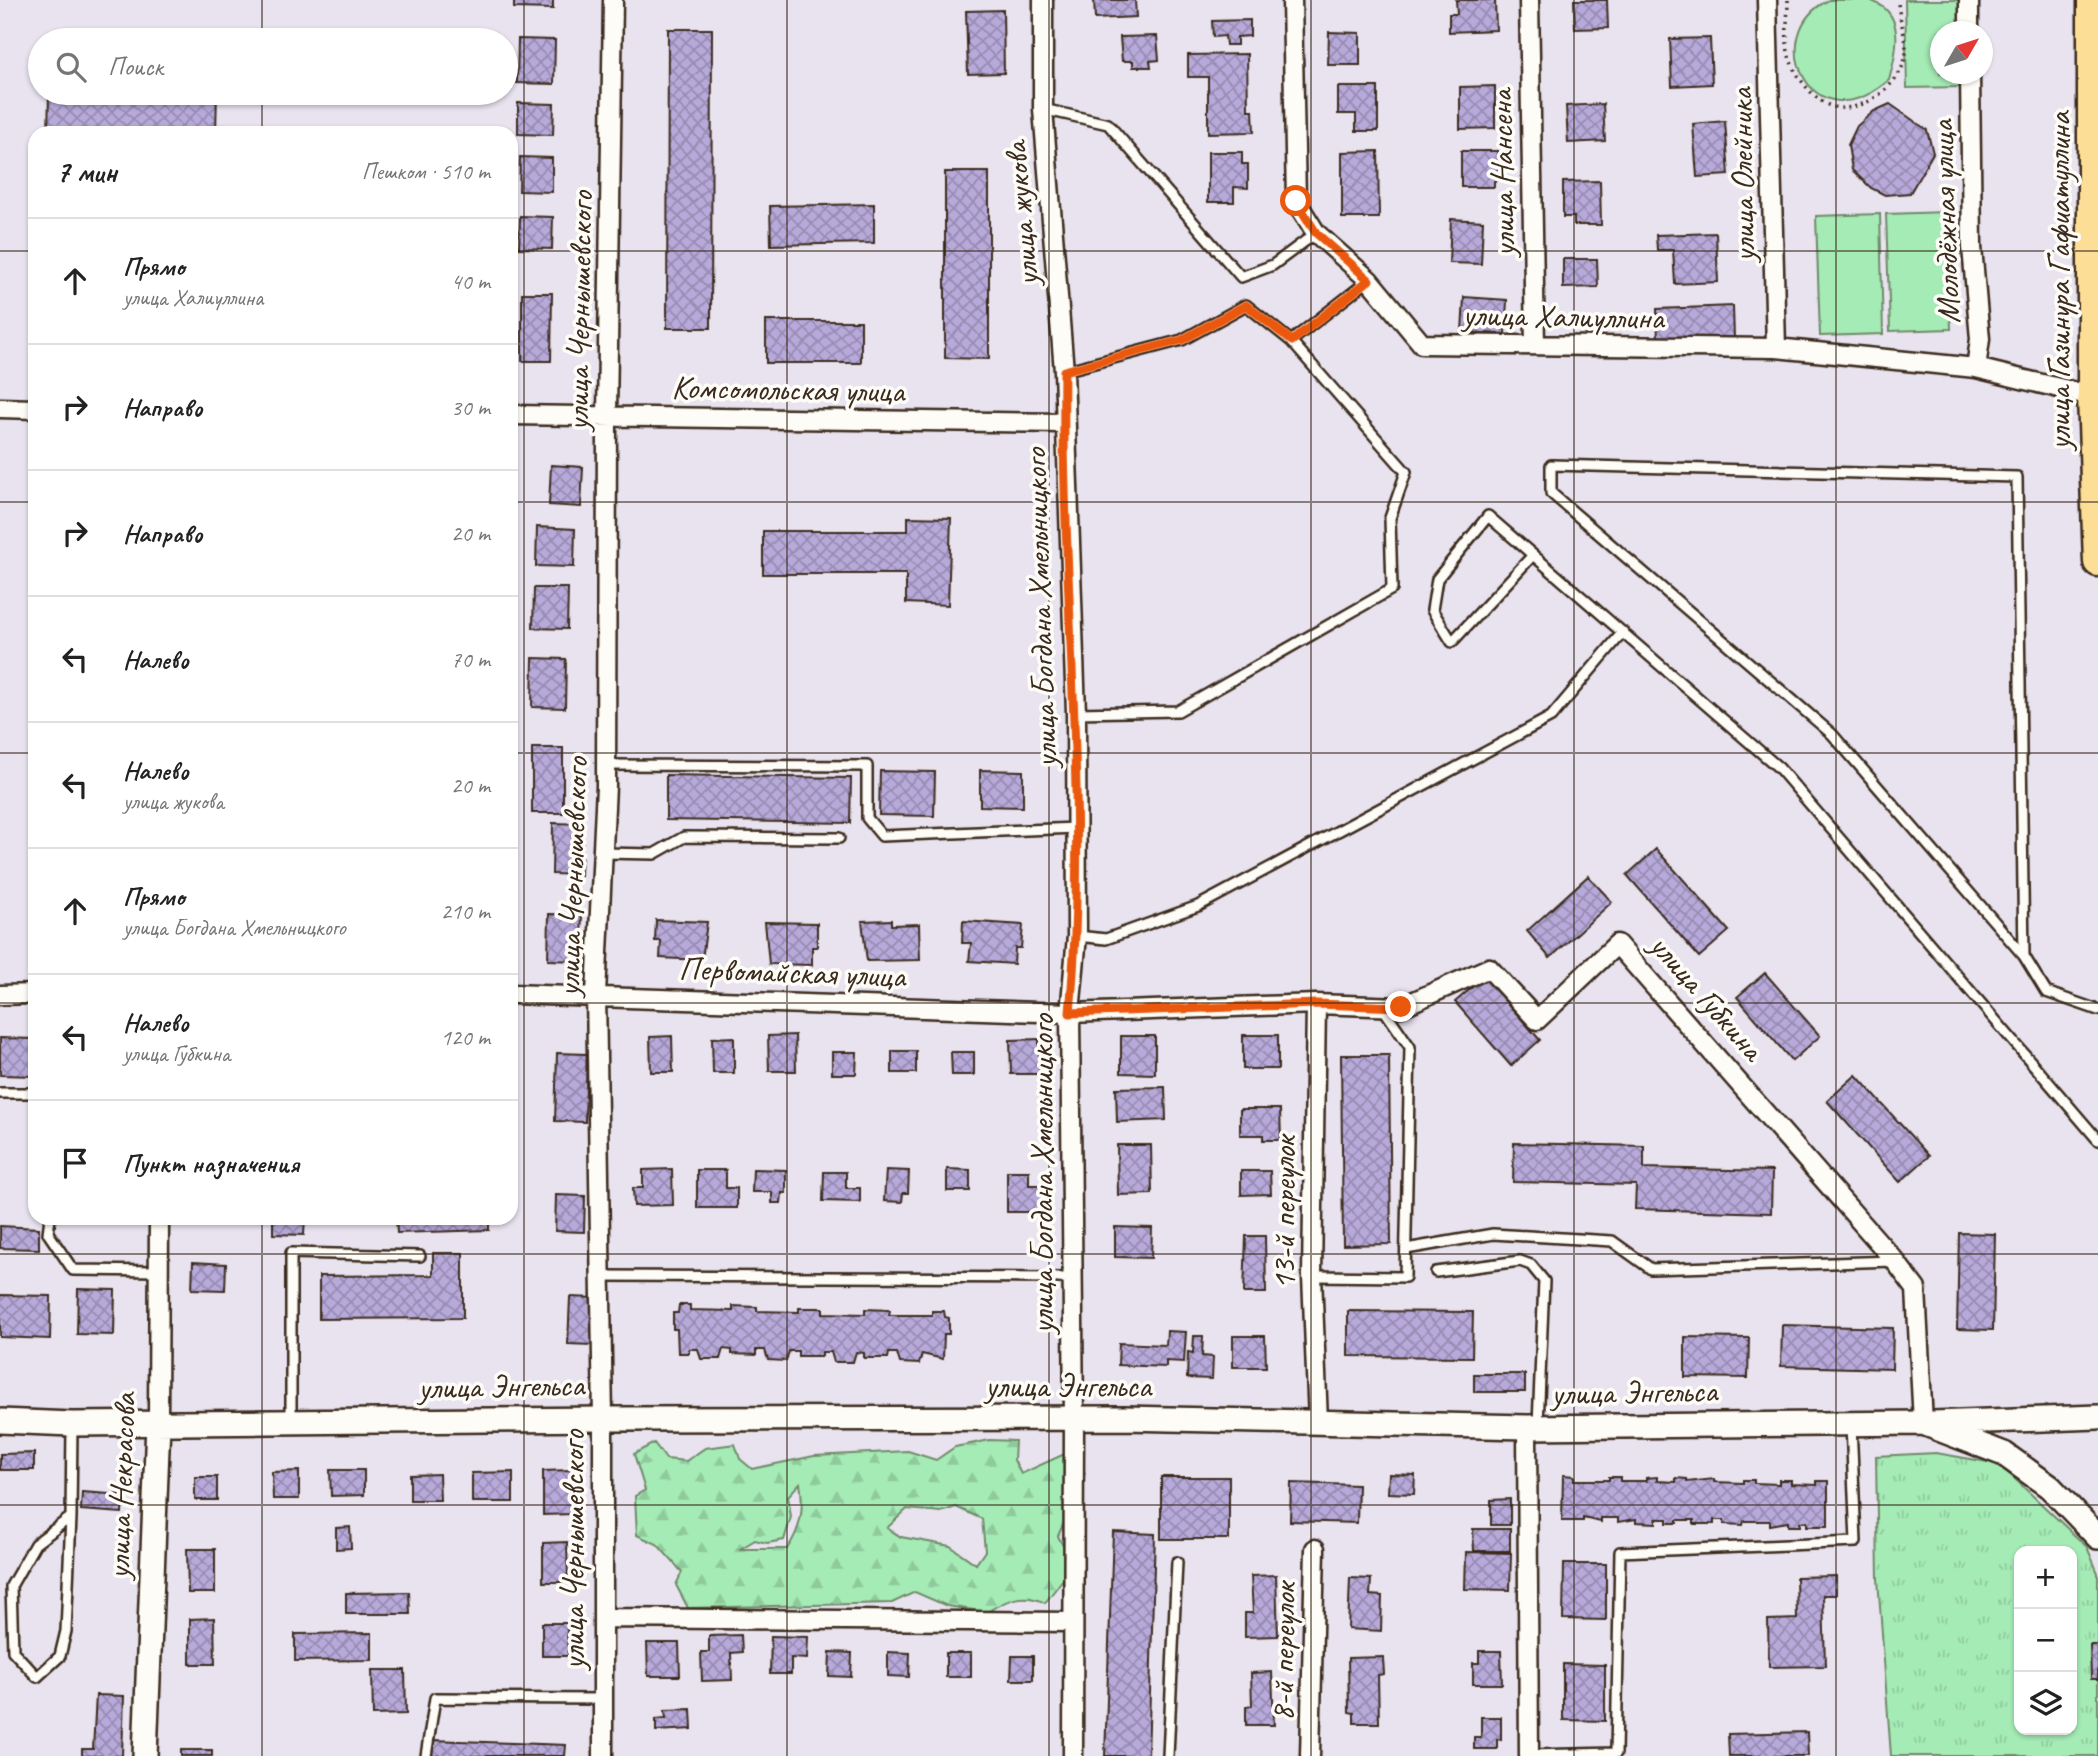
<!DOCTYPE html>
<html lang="ru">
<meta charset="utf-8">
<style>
body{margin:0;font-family:Caveat,sans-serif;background:#f6f6f6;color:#222}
.controls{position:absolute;right:21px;bottom:21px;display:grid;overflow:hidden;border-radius:14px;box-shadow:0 2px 5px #0004}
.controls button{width:63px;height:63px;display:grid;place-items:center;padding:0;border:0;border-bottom:2px solid #e0e0e0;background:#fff;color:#222;font:35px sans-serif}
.compass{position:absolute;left:1930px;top:21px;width:63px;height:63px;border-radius:50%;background:#fff;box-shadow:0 2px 5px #0004;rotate:51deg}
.stop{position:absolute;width:21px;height:21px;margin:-16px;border:5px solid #ea580c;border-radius:50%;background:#fff}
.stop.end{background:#ea580c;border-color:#fff;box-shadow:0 2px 7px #0008}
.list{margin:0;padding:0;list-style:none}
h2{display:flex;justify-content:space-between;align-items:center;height:91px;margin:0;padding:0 28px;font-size:30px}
h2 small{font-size:23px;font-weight:400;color:#767676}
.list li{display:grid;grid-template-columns:46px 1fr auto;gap:21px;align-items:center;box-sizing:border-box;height:126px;padding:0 28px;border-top:2px solid #e0e0e0}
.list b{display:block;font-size:26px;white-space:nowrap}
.list p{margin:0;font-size:23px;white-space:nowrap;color:#767676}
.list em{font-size:23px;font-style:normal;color:#767676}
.icon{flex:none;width:38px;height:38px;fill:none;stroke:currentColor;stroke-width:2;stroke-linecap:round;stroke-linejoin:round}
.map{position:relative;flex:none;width:2098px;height:1756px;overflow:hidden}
.search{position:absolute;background:#fff;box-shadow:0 2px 5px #0004;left:28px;top:28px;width:490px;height:77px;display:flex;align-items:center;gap:18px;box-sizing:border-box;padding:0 24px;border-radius:38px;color:#767676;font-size:26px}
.panel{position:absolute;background:#fff;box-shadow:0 2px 5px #0004;left:28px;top:126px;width:490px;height:1099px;border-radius:21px}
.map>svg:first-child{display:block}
.grass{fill:url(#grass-tufts);stroke:#708a6a;stroke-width:2;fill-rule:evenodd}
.forest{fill:url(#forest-firs);stroke:#708a6a;stroke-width:2;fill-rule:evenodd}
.garden{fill:#a5ebb6;stroke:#708a6a;stroke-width:2}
.building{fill:url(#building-cross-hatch);stroke:#3b2a1e;stroke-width:2}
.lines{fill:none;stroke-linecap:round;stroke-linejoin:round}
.service-casing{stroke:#3b2a1e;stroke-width:14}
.minor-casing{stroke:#3b2a1e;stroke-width:23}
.tertiary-casing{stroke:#3b2a1e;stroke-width:28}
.primary-casing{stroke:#3b2a1e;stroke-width:33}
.path{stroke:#3b2a1e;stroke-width:3.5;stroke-dasharray:2 5;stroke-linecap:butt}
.service{stroke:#fdfcf7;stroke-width:9}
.minor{stroke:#fdfcf7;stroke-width:18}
.tertiary{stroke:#fdfcf7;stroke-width:23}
.primary{stroke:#fcde96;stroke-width:28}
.route{stroke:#ea580c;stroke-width:9}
.grid{fill:none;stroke:#3b2a1e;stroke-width:2;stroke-opacity:0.55}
.labels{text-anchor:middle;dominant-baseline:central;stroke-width:7;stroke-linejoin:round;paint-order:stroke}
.street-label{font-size:33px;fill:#3b2a1e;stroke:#fdfcf7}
</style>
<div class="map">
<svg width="2098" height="1756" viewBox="0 0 2098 1756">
<defs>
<pattern id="grass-tufts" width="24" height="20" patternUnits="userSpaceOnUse" patternTransform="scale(1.75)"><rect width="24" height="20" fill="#a5ebb6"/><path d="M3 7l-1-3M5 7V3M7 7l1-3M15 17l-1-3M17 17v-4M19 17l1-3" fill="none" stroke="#8fca9c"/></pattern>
<pattern id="forest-firs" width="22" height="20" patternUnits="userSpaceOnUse" patternTransform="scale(1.75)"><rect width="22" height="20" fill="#a5ebb6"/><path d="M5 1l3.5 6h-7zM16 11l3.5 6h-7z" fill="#8fca9c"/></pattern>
<pattern id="building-cross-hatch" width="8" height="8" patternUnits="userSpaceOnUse" patternTransform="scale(1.75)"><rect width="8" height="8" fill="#b7aadb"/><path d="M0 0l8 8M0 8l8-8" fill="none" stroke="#968bb1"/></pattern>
</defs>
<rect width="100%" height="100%" fill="#e8e3ef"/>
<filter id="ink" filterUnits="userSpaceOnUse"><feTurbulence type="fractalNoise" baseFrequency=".0143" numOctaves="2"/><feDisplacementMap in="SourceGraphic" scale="14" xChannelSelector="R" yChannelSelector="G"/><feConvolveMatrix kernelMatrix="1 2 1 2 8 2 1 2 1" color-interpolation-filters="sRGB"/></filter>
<g filter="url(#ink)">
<path class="grass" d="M1936,1453L1999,1464L2087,1547L2098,1573V1756H1891L1878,1579L1876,1456ZM2019,1551H2072V1730H2019Z"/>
<path class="forest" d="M990,1440L1015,1441L1014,1460L1021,1474L1071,1451L1085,1473L1058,1536L1072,1564L1071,1576L1063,1579L1045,1603C1023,1592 1006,1600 987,1612L947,1606L915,1592L892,1603L688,1608L676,1585L682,1572L657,1544L637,1535L635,1496L645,1490L634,1454L654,1443L666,1459L686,1461L705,1448L735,1444L740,1459L752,1469L814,1456L908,1451L936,1460L955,1447ZM800,1483C804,1508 802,1527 787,1549H740L755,1540L767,1543L784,1540L791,1517L788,1496ZM956,1507L982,1519L985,1551L976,1564L950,1546L901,1537L887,1528L907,1509L941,1512Z"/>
<path class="garden" d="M1829,0C1841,0 1856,0 1868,0C1907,10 1897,52 1889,80C1810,148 1761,32 1829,0Z
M1905,0H1961L1962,31L1940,32V74H1963V87L1907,88Z
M1947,212L1951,329L1890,331L1886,214Z
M1880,214L1883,334L1820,336L1816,216Z"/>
<path class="building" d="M514,0H553V9L514,8Z
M1094,0H1135L1136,17L1095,19Z
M1456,0H1495L1496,30L1449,32V14H1457Z
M1574,0H1607L1608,28L1575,29Z
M1003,10L1004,73L968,74L966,11Z
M1250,20V36L1237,37V45H1226L1225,36L1213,37L1212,21Z
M668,29H712L711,328H667Z
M1329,32L1360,33V65H1328Z
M1157,36L1159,60L1150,61L1151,67H1133V61H1122L1120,37Z
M1710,38L1712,84L1672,86L1670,39Z
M518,39L555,40L554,84L517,83Z
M1247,54L1248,110H1253L1254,132L1208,133V77H1188V55Z
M1495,86V128L1460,129V87Z
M1338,87H1378V131H1356V114H1338Z
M49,93H217L216,133H48Z
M518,103L554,104L553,135L518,134Z
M1603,104L1605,141L1568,143L1566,106Z
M1890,104L1927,130L1933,153L1910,193L1885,195L1871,188L1852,170L1848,145L1857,126L1874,111Z
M1725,121L1729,175L1697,177L1693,124Z
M1378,151L1379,218H1342V152Z
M1461,151H1498L1499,180L1494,181V187H1461Z
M1208,152H1242V164H1248V188L1234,187V202H1208Z
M520,157L552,158V192L519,191Z
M945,172H989V359L945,358Z
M1600,181L1601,225H1574V217H1563V182Z
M874,204V243L771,245L770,206Z
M520,216L553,217L552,249L519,248Z
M1451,219L1483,221L1481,264L1449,263Z
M1716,233L1718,282L1675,284L1673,250H1657L1656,235Z
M1563,259H1597L1598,287L1563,288Z
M522,293H552L551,361H522Z
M1464,297L1507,300L1505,334L1462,332Z
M1733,306L1734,339L1658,341L1657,309Z
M766,321H861V363H766Z
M551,465L583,467L581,507L549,505Z
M908,517L951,518L948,605L906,603V574H763V531H908Z
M537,527L575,529L574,567L536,566Z
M534,588H568L567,629L533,628Z
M533,658L566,659L565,708L532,707Z
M532,748H563V813H532Z
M980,770L1023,771V807L980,806Z
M880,771L935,772L934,816L879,815Z
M666,775L851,778L850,823L666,820Z
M553,823L583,824L581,875L552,874Z
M1656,849L1729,931L1699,957L1627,875Z
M1588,876L1612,902L1550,958L1527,931Z
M549,914L582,915L580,961L548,960Z
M656,920L707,922L702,960L660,958L661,941H655Z
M891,920V925L919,924L920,960L867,961L862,921Z
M963,921L1023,925L1021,948H1015L1014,964L969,961L971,943H962Z
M765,922L817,923V947H812V965L769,964Z
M1765,973L1820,1036L1792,1061L1737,997Z
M1484,977L1540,1040L1511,1066L1455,1002Z
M795,1035L796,1071H769L768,1036Z
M1243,1035H1278V1069H1243Z
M672,1036L673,1072H651L650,1037Z
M1121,1036H1155V1074L1121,1073Z
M734,1037V1073H713L712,1038Z
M0,1038L35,1039V1076L0,1075Z
M1039,1039V1074H1011L1010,1040Z
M892,1051H916V1073H892Z
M832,1052H857L856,1074H832Z
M951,1052H974V1075H952Z
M557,1053L587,1054L585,1122L555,1121Z
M1341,1055H1389L1391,1244L1343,1245Z
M1856,1075L1929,1156L1900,1182L1827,1101Z
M1165,1087L1166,1120L1117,1122L1116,1088Z
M1240,1109H1280L1281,1140H1263V1135H1240Z
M1514,1143L1644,1146V1168L1772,1171L1771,1213L1635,1209L1636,1185L1513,1182Z
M1117,1145H1151L1152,1194L1118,1195Z
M672,1169L673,1205L634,1206L633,1188H643V1170Z
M753,1169L786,1170V1193H782L781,1203H772V1192H752Z
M947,1169L970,1170V1191H947Z
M697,1170H726V1188H737V1208H697Z
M886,1170L909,1171L908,1193H903L902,1202L884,1201Z
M1007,1171H1029V1185H1044V1212H1007Z
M1241,1171H1270L1271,1194L1241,1195Z
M824,1172H846V1188H860V1202L823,1201Z
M556,1195L585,1196L584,1232L555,1231Z
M196,1218H223V1222H196Z
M273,1218H305L304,1235L273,1234Z
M396,1218H489V1230L397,1233Z
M0,1226L39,1228V1249L0,1248Z
M1115,1227L1152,1228L1151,1258L1115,1257Z
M1959,1233L1995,1234L1993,1330L1957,1329Z
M1246,1236H1265L1266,1293H1244Z
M433,1253H463V1318L319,1319V1276L433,1275Z
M193,1262L226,1264L225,1290L192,1289Z
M78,1289L115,1290L114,1335L77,1334Z
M0,1295L51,1296L50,1339L0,1337Z
M570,1297L594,1298L592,1345L568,1344Z
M679,1305H690V1310L733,1311V1306L757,1307V1311L799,1312V1308H823V1313L865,1314V1309L890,1310L889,1315H932V1311H944L945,1317L949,1318V1334H944L943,1359L922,1354L919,1364L900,1363L897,1353H889L888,1358H864V1353L856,1352L853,1362H834L831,1352H822V1356H798V1351H789L786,1361L768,1360L765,1350H756V1355L732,1354V1350L723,1349L720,1359H701L698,1349H689V1353H678L677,1329H673V1313H678Z
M1348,1311L1473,1312L1472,1357L1348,1356Z
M1782,1325L1893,1328L1892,1369L1781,1366Z
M1167,1331L1186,1332L1184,1362L1166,1361V1367L1118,1365L1119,1343L1166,1345Z
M1194,1336H1203L1202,1356L1213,1357L1212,1379L1187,1378L1188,1352L1193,1353Z
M1233,1336H1265L1266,1367H1233Z
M1685,1337L1749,1338L1748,1378L1685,1377Z
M1474,1374H1525V1392H1474Z
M34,1453V1470H0V1454Z
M330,1470H364V1495L331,1496Z
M571,1470L572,1514L543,1515V1471Z
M299,1471V1499H273L272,1472Z
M513,1472V1502H472V1473Z
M439,1474L440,1500H410V1475Z
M1389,1474L1415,1475L1414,1494L1388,1493Z
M1563,1475L1574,1476V1480H1609V1477H1620V1481H1646V1478L1657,1477V1481L1676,1482V1478L1687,1479V1482L1714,1479V1482L1743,1483V1480H1754V1483L1779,1484V1480H1791V1484L1817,1485V1481H1828V1526H1807V1522H1800V1526H1788V1522L1770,1525V1521H1744L1743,1525L1724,1524V1520H1714V1524H1694V1520H1677V1523H1667V1519H1656V1523L1636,1522V1519L1618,1522V1518H1601V1522L1583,1518V1521H1562Z
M195,1477H217V1500H195Z
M1161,1477H1229V1539H1161Z
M1291,1483L1358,1485L1357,1523L1290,1521Z
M82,1492L123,1495L122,1513L81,1510Z
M1510,1499V1525H1491V1500Z
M350,1527L351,1548L336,1549V1528Z
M1473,1529H1510V1551H1474Z
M1113,1532L1155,1534L1148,1756H1105Z
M567,1542L568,1582H543V1543Z
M187,1549H215V1593H188Z
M1466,1552L1511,1553L1510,1590L1465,1589Z
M1564,1564H1606V1620L1563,1619Z
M1276,1575L1278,1636L1245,1637V1613H1253L1251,1576Z
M1836,1576V1595H1823L1825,1666L1769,1667L1768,1620L1797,1619L1796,1577Z
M1350,1578L1371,1579L1370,1595L1382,1596L1381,1631L1348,1629Z
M409,1592L410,1614H346V1593Z
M214,1618L215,1664H190V1619Z
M542,1623H567L568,1656H542Z
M372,1633V1660L295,1661V1634Z
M741,1635L742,1652L731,1653L732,1680L702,1681L701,1652H709V1636Z
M771,1636L808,1637L807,1659L791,1658V1674H770Z
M647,1643H679L680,1676H648Z
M2090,1645H2098V1679H2091Z
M1479,1651H1501L1502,1684H1473V1663H1479Z
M830,1652L852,1653L851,1677L829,1676Z
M888,1652L910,1653L909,1677L888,1676Z
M946,1653H971V1677H946Z
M1012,1656H1033V1680H1011Z
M1383,1657L1384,1674L1378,1675L1379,1723H1354V1713L1349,1712L1348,1658Z
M1563,1664L1605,1665V1721L1563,1720Z
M372,1670H405L406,1714L373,1715Z
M1272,1672L1274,1725H1246V1707L1252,1706L1251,1673Z
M96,1695L124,1696L122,1756H82V1749H93Z
M691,1709L692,1729L656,1731V1719L666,1718L665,1710Z
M1481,1717H1501V1740L1497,1739V1749H1474V1737H1481Z
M1807,1732L1808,1756H1729L1728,1734Z
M433,1740L566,1745L565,1756H432Z
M181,1750H212V1756H181Z"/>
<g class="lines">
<g class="service-casing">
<path id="service" d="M1043,109L1108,124L1241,277L1273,265L1316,233
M1064,371L1182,340L1246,305L1291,341
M1533,555L1452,642L1432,610L1437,579L1488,516L1779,768L2098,1140
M1076,713L1178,711L1392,589L1390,518L1406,472L1291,341L1369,280
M606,765L867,766V818L882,836L1077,828
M603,853L654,854L684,837L839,838
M1077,936L1106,939L1198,906L1551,717L1623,632
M2024,956L2017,477L1551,465V493L1832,734L2024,956L2046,992L2098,1010
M0,1093H35
M50,1218L48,1233L73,1270L159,1271
M1406,1249L1493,1234L1612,1241L1651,1269L1894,1261
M1436,1272L1520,1261L1531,1265L1544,1281L1538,1425
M601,1276L1071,1278
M1312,1276L1405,1277L1410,1047L1383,1008
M291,1420V1253L420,1256
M71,1517L66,1631L60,1656L37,1677L13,1651L11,1586L35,1544L71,1517L72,1426
M1529,1755L1616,1753L1620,1552L1856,1542L1851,1424
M426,1756L435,1698L603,1699
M1168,1756L1177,1562"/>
</g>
<g class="minor-casing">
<path id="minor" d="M1043,0V109L1064,371L1076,713L1077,936L1070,1013L1074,1419L1073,1756
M1292,0L1296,201L1316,233L1369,280L1422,344L1776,348L1976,368L2092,396
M1529,0L1535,345
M1767,0L1776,348
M1969,0V32
M1970,74L1972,247L1980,339L1976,368
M0,408L35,409
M511,415L1063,423
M511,994L1070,1013L1316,1004L1401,1007L1489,968L1537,1020L1617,944L1895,1261L1916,1289L1923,1423
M0,995L35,994
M1316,1004L1312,1276L1318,1421
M158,1423L159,1218
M1527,1427L1529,1756
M605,1618L1073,1622
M603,1756V1419L596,994L606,786L607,416L613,0
M1310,1756L1315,1549"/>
</g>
<g class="tertiary-casing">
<path id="tertiary" d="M0,1421L72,1424L603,1419L1125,1418L1527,1427L1923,1423L2004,1454L2050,1487L2098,1537
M1933,1423L2098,1417
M145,1756L158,1423"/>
</g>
<g class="primary-casing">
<path id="primary" d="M2092,0V396L2098,562"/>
</g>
<path class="path" d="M1788,0C1788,18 1784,42 1790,59C1796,76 1810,95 1826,104C1857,120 1903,85 1906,53C1907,38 1898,17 1898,0"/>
<use href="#service" class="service"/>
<use href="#minor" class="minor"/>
<use href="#tertiary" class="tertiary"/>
<use href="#primary" class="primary"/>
</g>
</g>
<g class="lines" filter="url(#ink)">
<path class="route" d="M1296,201L1316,233L1369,280L1292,341L1246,305L1182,340L1064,371C1061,585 1089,799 1070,1013L1316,1004L1401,1007"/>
</g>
<path class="grid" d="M262,0V40M524,0V1756M787,0V1756M1049,0V1756M1311,0V1756M1574,0V1756M1836,0V1756M262,93V133M0,251H35M511,251H2098M0,502H35M511,502H2098M0,753H35M511,753H2098M0,1003H35M511,1003H2098M262,1218V1756M0,1254H2098M0,1505H2098"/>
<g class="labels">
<g class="street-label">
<text transform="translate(1502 173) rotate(-91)">улица Нансена</text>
<text transform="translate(1742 175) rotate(-91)">улица Олейника</text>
<text transform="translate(1021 214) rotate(-95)">улица жукова</text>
<text transform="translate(1945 222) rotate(-92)">Молодёжная улица</text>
<text transform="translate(2059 281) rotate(-90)">улица Газинура Гафиатуллина</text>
<text transform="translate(579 311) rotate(-89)">улица Чернышевского</text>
<text transform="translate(1563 316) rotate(1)">улица Халиуллина</text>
<text transform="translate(788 389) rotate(1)">Комсомольская улица</text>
<text transform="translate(1040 608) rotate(-92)">улица Богдана Хмельницкого</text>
<text transform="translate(572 877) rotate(-88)">улица Чернышевского</text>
<text transform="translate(792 972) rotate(2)">Первомайская улица</text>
<text transform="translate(1707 997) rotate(49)">улица Губкина</text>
<text transform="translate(1042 1174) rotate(-90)">улица Богдана Хмельницкого</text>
<text transform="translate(1284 1213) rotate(-90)">13-й переулок</text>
<text transform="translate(501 1386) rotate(-1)">улица Энгельса</text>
<text x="1068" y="1386">улица Энгельса</text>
<text transform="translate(1634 1392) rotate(-1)">улица Энгельса</text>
<text transform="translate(121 1486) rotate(-88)">улица Некрасова</text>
<text transform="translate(573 1550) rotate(-90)">улица Чернышевского</text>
<text transform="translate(1283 1652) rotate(-89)">8-й переулок</text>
</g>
</g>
</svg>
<div class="controls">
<button>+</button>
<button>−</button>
<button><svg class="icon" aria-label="layers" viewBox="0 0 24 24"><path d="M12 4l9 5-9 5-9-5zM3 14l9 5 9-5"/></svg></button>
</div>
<svg class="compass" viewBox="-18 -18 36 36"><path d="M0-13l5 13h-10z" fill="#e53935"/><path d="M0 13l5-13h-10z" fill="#767676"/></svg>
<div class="stop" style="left:1296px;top:201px"></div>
<div class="stop end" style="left:1401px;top:1007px"></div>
<div class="search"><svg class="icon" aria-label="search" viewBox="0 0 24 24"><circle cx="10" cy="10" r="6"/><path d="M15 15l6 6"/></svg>Поиск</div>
<section class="panel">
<h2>7 мин<small>Пешком · 510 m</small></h2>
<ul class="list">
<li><svg class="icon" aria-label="ahead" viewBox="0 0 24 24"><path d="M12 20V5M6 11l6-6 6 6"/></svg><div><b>Прямо</b><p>улица Халиуллина</p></div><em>40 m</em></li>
<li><svg class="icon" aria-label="right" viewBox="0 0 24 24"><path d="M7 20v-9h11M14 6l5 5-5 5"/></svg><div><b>Направо</b></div><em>30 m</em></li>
<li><svg class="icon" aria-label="right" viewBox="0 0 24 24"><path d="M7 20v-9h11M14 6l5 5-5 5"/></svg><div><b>Направо</b></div><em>20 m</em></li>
<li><svg class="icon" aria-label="left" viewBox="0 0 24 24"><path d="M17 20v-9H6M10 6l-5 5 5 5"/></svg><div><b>Налево</b></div><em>70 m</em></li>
<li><svg class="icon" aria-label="left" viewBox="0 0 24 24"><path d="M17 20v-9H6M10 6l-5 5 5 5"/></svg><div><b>Налево</b><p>улица жукова</p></div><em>20 m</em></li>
<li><svg class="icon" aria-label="ahead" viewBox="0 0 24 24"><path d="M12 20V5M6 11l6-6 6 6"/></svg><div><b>Прямо</b><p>улица Богдана Хмельницкого</p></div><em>210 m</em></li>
<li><svg class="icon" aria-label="left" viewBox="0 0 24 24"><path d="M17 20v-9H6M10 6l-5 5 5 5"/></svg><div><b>Налево</b><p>улица Губкина</p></div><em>120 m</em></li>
<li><svg class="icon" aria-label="arrive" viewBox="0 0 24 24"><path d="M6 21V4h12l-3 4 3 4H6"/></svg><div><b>Пункт назначения</b></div></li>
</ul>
</section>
</div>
